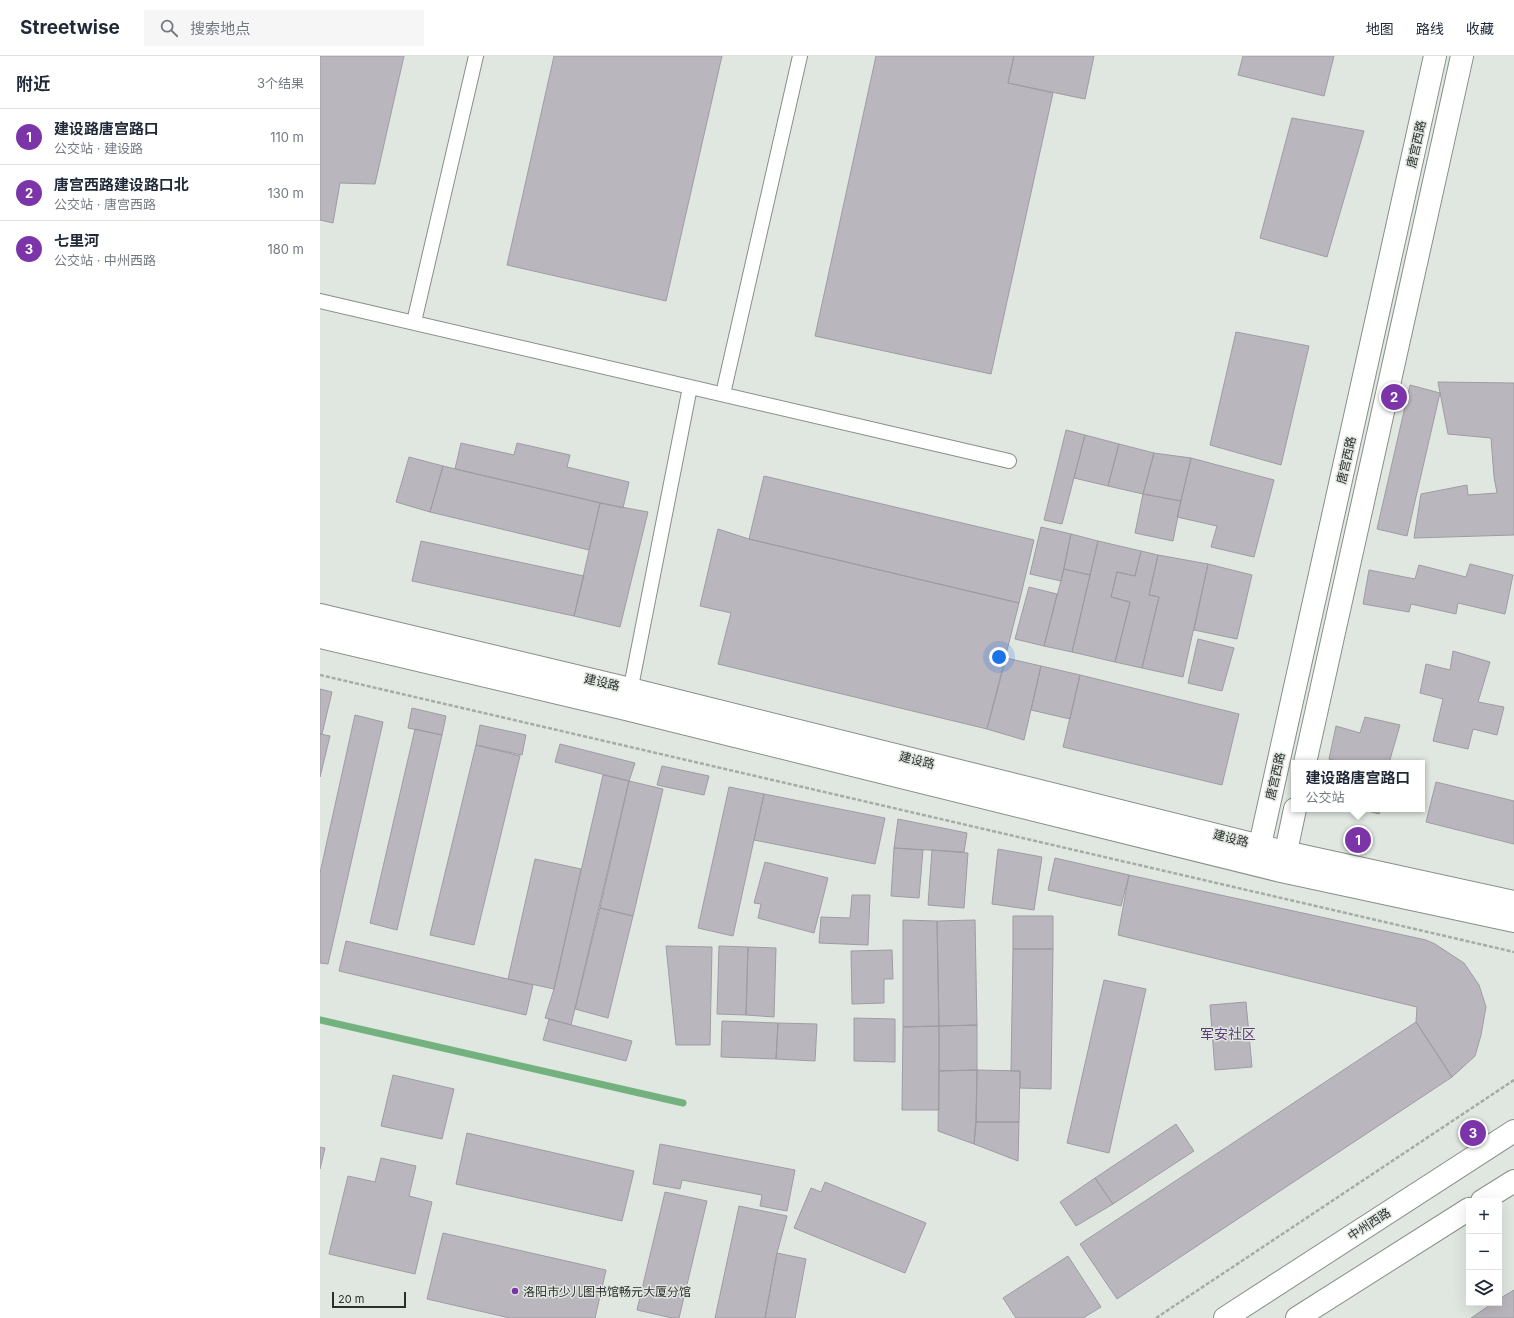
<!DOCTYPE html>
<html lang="zh">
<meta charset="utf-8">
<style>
body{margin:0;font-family:Inter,"Noto Sans SC",sans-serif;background:#f6f6f7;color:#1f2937}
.controls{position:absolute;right:12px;bottom:12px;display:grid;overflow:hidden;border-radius:0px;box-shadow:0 4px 16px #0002}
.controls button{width:36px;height:36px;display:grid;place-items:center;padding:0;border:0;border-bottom:1px solid #e0e1e3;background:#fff;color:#1f2937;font:20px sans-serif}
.scale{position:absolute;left:12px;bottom:10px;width:74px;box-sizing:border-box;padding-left:4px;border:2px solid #2c2f2c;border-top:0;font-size:11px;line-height:14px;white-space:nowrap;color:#2c2f2c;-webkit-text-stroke:3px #dfe7e0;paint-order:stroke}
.you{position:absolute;left:679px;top:601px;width:14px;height:14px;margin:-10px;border:3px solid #fff;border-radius:50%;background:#1a73e8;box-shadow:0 0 0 6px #1a73e833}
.badge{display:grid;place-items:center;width:26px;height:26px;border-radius:50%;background:#7c35a9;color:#fff;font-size:13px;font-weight:700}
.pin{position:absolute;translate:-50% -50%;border:2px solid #fff;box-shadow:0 1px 4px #0006}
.popup{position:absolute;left:971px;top:704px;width:134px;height:52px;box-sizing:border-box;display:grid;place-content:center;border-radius:0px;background:#fff;filter:drop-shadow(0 1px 3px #0005);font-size:13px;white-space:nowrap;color:#747a83}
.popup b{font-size:15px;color:#1f2937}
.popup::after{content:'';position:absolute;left:50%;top:100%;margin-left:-8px;border:8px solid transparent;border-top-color:#fff}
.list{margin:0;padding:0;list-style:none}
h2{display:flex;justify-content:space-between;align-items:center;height:52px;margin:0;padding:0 16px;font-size:17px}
h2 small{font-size:13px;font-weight:400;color:#747a83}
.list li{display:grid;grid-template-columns:26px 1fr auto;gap:12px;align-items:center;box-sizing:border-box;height:56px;padding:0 16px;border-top:1px solid #e0e1e3}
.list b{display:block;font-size:15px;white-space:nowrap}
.list p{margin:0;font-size:13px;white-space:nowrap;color:#747a83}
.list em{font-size:13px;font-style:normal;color:#747a83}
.icon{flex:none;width:22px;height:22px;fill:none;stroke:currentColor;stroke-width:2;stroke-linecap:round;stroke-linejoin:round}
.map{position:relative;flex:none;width:1194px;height:1262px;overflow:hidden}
header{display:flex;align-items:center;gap:24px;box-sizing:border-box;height:56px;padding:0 20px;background:#fff;border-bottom:1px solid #e0e1e3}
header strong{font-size:19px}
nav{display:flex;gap:22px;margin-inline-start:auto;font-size:14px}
.search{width:280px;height:36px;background:#f6f6f7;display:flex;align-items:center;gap:10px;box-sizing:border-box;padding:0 14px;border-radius:0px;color:#747a83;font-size:15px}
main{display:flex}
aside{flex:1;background:#fff}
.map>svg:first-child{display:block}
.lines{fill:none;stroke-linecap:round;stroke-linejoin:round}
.stream{stroke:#73b17e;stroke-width:7}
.building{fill:#bab6be;stroke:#9f9ba3}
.lane-casing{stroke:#888f89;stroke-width:16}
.street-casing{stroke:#888f89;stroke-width:24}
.secondary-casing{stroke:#888f89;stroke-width:24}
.primary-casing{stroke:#888f89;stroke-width:24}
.path{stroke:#a5aba6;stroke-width:2.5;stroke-dasharray:4 2;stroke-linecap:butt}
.lane{stroke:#fff;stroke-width:14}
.street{stroke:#fff;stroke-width:22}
.secondary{stroke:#fff;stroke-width:22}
.primary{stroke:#fff;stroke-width:22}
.poi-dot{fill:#7c35a9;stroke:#dfe7e0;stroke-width:1.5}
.labels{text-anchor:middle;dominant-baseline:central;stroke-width:3;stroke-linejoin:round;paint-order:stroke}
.street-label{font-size:12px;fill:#2c2f2c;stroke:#dfe7e0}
.poi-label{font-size:12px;fill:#2c2f2c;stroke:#dfe7e0;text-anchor:start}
.quarter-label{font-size:14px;fill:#5e3c76;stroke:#dfe7e0}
</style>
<header>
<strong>Streetwise</strong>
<div class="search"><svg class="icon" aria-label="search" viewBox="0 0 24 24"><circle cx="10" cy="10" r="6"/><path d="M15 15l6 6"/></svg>搜索地点</div>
<nav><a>地图</a><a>路线</a><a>收藏</a></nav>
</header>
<main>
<aside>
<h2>附近<small>3个结果</small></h2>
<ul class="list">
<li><span class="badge">1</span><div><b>建设路唐宫路口</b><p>公交站 · 建设路</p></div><em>110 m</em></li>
<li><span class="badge">2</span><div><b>唐宫西路建设路口北</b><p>公交站 · 唐宫西路</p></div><em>130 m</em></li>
<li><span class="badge">3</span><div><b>七里河</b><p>公交站 · 中州西路</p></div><em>180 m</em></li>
</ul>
</aside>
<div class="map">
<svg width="1194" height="1262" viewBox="0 0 1194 1262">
<rect width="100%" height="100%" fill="#dfe7e0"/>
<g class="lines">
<path class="stream" d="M0,964L363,1047"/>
</g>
<path class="building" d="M0,0H84L55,128L20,127L13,167L0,164Z
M234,0H402L346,245L187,209Z
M556,0H694L688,27L733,37L671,318L495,280Z
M694,0H774L765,43L688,27Z
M923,0H1014L1004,40L918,19Z
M972,62L1044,75L1007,201L940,182Z
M916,276L989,290L961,409L890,389Z
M1118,326L1194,327V479L1094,482L1101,438L1147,429L1148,439L1177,437L1174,421L1171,382L1128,378Z
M1090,329L1120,337L1087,480L1057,473Z
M746,374L765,379L742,468L724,464Z
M765,379L799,388L788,430L754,422Z
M141,387L194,399L197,387L250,399L247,411L309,426L303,452L135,413Z
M799,388L834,397L823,438L788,430Z
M834,397L871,402L861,445L823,438Z
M89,401L123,410L110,456L76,446Z
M871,402L954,424L934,501L891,491L897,470L857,461Z
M123,410L280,447L269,494L110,456Z
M444,420L714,484L699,547L429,483Z
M823,438L861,445L853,485L815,477Z
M280,447L328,456L300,571L254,560Z
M721,471L751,478L741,525L710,518Z
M398,473L429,483L699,547L667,673L398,608L411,557L380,550Z
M751,478L778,485L770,519L744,513Z
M101,485L264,520L254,560L92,525Z
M778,485L821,495L815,520L797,516L791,541L810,546L795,606L752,596Z
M821,495L838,499L829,539L839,541L822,612L795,606L810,546L791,541L797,516L815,520Z
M838,499L888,508L863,621L822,612L839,541L829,539Z
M888,508L932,519L917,583L874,574Z
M1150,508L1193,519L1185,558L1138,547L1136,558L1091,548L1089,556L1043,548L1049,514L1095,523L1099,509L1146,521Z
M744,513L770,519L752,596L724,590Z
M709,531L737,538L724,590L695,583Z
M878,583L914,592L902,635L868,627Z
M1133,595L1170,606L1158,646L1184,651L1177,679L1153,673L1148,693L1113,685L1123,643L1100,637L1106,608L1130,614Z
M686,602L721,610L704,684L667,673Z
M721,610L760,619L750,663L711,654Z
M760,619L919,658L902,729L743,691Z
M0,633L12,636L2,678H0Z
M92,652L126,660L122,679L88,672Z
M35,659L63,666L8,908L0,907V817Z
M1045,661L1080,669L1069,707H1023L1009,703L1016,670L1040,677Z
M160,669L206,679L202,699L156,689Z
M95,673L122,679L77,874L50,867Z
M0,678L10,680L0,721Z
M240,688L315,707L309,725L235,706Z
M156,689L200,700L154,889L110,879Z
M342,710L389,720L384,739L337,729Z
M283,719L309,725L251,969L225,962L234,933Z
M309,725L343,733L313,860L280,852Z
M1116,726L1194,745V788L1106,766Z
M409,731L444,738L413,880L378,872Z
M444,738L565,762L555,808L434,784Z
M1040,753H1061L1059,758Z
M578,763L647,777L644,796L574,792Z
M574,792L603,794L599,842L571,840Z
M678,793L722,801L714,854L672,848Z
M612,794L648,797L644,852L608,849Z
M735,802L809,819L801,850L728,834Z
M215,803L261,813L234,933L188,923Z
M445,806L508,822L494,877L438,862L441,848L434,847Z
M809,819L1106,884L1115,888L1144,907L1159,929L1166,951L1161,979L1155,1000L1132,1021L1096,966L1097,951L798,879Z
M532,839H550L548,889L499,887L501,861L530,862Z
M280,852L313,860L288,962L255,953Z
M693,860H733V893H693Z
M583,864L617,865L619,970L583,971Z
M655,864L657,969L619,970L617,865Z
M26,885L213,929L206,959L19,915Z
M346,890L392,891L390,989H356Z
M399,890L428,891L426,959L397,958Z
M428,891L456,892L454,961L426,959Z
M693,893H733L731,1033L700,1032V1015H691Z
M572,894L573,923H564V947L532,948L531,895Z
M784,924L826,933L789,1097L747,1087Z
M926,946L932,1011L895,1014L890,949Z
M534,962L575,963V1006L534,1005Z
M229,963L312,985L306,1005L223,984Z
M402,965L458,967L456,1003L401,1001Z
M1096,966L1132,1021L797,1243L760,1188Z
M458,967L497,968L495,1005L456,1003Z
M657,969V1014L619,1015V970Z
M619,970V1054H582L583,971Z
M657,1014L656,1066L654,1088L618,1075L619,1015Z
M657,1014L700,1015L699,1066H656Z
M73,1019L134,1033L122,1083L61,1070Z
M656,1066H699L698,1105L654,1088Z
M856,1068L874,1095L793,1148L775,1122Z
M147,1077L314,1115L302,1165L136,1128Z
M340,1088L475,1114L467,1155L440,1150L442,1139L362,1124L360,1133L333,1128Z
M0,1091L5,1092L0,1113Z
M61,1102L96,1110L89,1140L112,1146L95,1218L9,1198L28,1120L55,1126Z
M775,1122L793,1148L756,1170L740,1146Z
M505,1126L606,1167L585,1217L474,1172L491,1132L501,1136Z
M345,1136L387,1145L359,1262H352L317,1254Z
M419,1150L467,1160L457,1197L445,1262H395Z
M123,1177L286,1214L275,1262H190L107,1243Z
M457,1197L486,1203L475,1262H445Z
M748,1200L781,1251L763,1262H696L683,1242Z
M1194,1234V1262H1151L1173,1247H1179V1243Z"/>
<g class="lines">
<g class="lane-casing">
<path id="lane" d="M0,245L689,405
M94,266L156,0
M403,338L480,0
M309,641L370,331"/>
</g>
<g class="street-casing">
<path id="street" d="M985,707L1142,0
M936,807L1115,0
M962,814L975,753"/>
</g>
<g class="secondary-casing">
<path id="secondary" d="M0,559L310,633L965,796L1194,846
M0,581L306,653L961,815L1194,865"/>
</g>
<g class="primary-casing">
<path id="primary" d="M1162,1145L1194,1125
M905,1262L1194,1075
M977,1262L1149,1153"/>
</g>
<path class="path" d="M0,619L1194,896
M836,1262L1194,1024"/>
<use href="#lane" class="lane"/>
<use href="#street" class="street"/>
<use href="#secondary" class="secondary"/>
<use href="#primary" class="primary"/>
</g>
<circle class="poi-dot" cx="195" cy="1235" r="4"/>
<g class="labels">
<g class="street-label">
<text transform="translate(1096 88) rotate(-77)">唐宫西路</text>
<text transform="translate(1026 404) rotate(-77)">唐宫西路</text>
<text transform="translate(282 626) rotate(13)">建设路</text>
<text transform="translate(597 704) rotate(14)">建设路</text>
<text transform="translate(955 720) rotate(-77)">唐宫西路</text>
<text transform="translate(911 782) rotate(14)">建设路</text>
<text transform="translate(1049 1168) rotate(-33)">中州西路</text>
</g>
<g class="poi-label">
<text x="203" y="1235">洛阳市少儿图书馆畅元大厦分馆</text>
</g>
<g class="quarter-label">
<text x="908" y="977">军安社区</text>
</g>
</g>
</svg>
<div class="controls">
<button>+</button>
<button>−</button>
<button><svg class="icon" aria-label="layers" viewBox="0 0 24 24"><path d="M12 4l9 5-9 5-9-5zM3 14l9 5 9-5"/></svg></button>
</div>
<div class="scale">20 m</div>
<div class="you"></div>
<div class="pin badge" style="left:1038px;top:784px">1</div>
<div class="popup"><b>建设路唐宫路口</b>公交站</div>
<div class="pin badge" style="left:1074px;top:341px">2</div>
<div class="pin badge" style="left:1153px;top:1077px">3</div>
</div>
</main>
